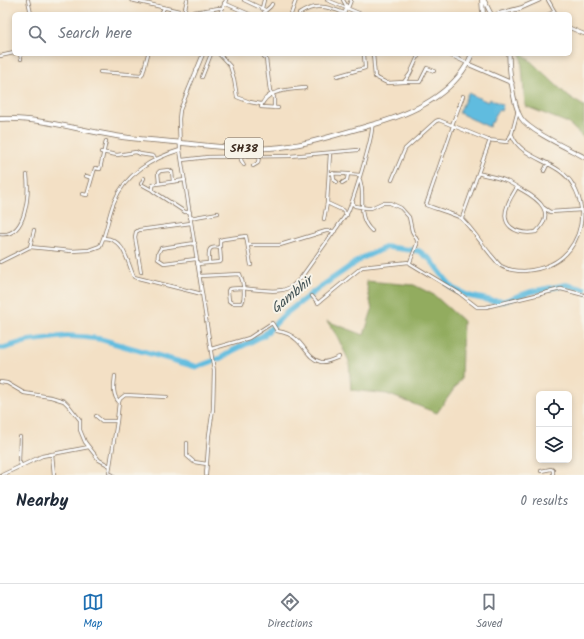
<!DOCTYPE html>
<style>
body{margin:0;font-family:Kalam,sans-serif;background:#f2f2f3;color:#1f2937}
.controls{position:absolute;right:12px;bottom:12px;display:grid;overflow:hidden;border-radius:6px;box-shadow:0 2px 6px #0003}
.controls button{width:36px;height:36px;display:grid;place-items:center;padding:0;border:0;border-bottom:1px solid #e0e1e3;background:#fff;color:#1f2937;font:20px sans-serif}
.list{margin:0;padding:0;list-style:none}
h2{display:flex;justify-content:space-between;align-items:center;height:52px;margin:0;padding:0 16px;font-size:17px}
h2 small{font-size:13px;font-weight:400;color:#747a83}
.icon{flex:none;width:22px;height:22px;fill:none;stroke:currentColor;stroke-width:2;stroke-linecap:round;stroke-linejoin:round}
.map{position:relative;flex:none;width:584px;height:475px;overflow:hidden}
.search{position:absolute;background:#fff;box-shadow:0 2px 6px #0003;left:12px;right:12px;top:12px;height:44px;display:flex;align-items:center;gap:10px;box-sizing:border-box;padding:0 14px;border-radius:6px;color:#747a83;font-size:15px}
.sheet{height:108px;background:#fff}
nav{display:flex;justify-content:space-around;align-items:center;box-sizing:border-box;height:56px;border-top:1px solid #e0e1e3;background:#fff;font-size:11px;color:#747a83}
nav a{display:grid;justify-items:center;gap:2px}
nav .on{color:#1f6fb2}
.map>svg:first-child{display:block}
.forest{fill:#92ac5f;stroke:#666b3e}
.water{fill:#61bcdf;stroke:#4e737e}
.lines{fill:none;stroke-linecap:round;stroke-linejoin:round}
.river{stroke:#61bcdf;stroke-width:5.5}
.street-casing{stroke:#7b6a58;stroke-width:4}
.secondary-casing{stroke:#7b6a58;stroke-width:5}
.primary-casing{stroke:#7b6a58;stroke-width:5.5}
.street{stroke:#fff;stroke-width:2.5}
.secondary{stroke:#fff;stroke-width:3.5}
.primary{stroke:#fff;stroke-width:4}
.street-bridge-casing{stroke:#7b6a58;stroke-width:4;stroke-linecap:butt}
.street-bridge{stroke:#fff;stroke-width:2.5}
.labels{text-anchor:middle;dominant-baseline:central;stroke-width:4;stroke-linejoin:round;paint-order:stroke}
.shield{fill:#f7f3e8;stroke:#73665b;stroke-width:1}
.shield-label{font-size:12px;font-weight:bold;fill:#3b2a1e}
.water-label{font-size:14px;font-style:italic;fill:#465658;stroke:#f7f3e8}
</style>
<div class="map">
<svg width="584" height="475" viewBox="0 0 584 475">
<rect width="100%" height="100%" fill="#f7f3e8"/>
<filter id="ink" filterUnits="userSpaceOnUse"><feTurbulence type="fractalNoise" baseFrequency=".025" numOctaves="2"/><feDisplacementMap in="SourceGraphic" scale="8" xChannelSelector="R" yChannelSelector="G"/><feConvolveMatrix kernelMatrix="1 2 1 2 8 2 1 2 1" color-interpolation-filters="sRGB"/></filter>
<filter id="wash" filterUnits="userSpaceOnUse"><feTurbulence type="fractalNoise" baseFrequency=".012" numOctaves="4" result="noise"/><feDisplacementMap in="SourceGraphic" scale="16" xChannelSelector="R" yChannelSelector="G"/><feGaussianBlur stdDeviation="0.9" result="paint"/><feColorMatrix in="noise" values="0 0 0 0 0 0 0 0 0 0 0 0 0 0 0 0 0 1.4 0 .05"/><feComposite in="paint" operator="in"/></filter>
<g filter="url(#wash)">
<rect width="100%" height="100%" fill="#f3e0c5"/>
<path class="forest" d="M521,54H523L569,97L584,106V138L568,123L525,106Z
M366,281L414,285L434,295L463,321L461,379L437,413L387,394L351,390L349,361L337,336L327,321L364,335L372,310Z"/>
<path class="water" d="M468,93L488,102L490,99L503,105L501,111L498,110L492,123L491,122L489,127L459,113Z"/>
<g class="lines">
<path class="river" d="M0,348H4L27,341L67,336L84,337L100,339L197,367L221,358L232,351L264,335L285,314L319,288L362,258L387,247L419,251L431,260L452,288L469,296L493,301H504L530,292L555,287L566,285L584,289"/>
</g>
</g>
<g filter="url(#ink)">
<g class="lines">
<g class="street-casing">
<path id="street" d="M28,0L31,14
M131,0L188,13L219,8H223
M244,0L265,10
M327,0L361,14
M343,0L347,7L344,14
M548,0L556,14
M224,3L249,14
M262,8L264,0
M348,8L351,0
M184,13L187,0
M161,14L164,8
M220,14L226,0
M263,14C265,9 270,9 272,4
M291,14L296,0
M299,14C315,3 327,6 344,13
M549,14L554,12
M570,28L584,34
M20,54L21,59
M219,54L230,66L234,79L237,97L250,102L261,104
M262,54L266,59L270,91L274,97V108
M373,54L375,77L387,83L404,82L410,74L419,54
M448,54L467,63
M0,56L14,53
M100,72L141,75L143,73L148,54
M337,76L365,68L364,54
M202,77L211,54
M405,82H420L427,68L434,71
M278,108L261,107C265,89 291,90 305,88
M452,125L463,96
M453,126L426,205C433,208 458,215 462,219C473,230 481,243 491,255C494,258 497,263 501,266C508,270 517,271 524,271C550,269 569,258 578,234C584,218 582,200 573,185C559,160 521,160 512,135
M180,150L214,371L213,409L209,435L206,475
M101,152L117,155L136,152L140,154L153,156L156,159
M241,157V160L244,165
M182,160L208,157L290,156L358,150
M253,166L258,163L259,157
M544,171L548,163
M329,173L348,174L347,180L342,183
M333,173L334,180L337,182
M478,173C487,176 497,177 506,181C511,183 517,187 522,190C540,200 556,213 536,232C516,235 499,226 508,204C510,198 514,193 517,187
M348,174L360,175
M86,176L92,178
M144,178L141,184L152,190
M185,180L156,184L153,185V191L185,212H190
M360,180C361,184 362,188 362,192C363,207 359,219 372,231
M392,180L405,149L436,121L439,120L488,140L507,142L512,133L518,110
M159,183L158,173L160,171L169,170L172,172L173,181
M82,194L87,195L95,168L100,169L106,141
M353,202V204L355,206L367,208H371L382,203H390L401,208L409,217L412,231L417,240V244
M327,203L342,210L347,215
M544,208L550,212L582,210
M190,218L218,213
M462,218L490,140
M324,219L327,203L330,153
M0,234C27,238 29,193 27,175
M104,238C125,239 127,262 134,277L202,294
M195,243L161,248C158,252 157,255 158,259L164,263L196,259
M248,245H280L326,231H335
M30,247L34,230
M220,248V240L224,239L246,236L251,265
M0,262L30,247L71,251L89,250L100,246C107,232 108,216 114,202C125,174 153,158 180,150L179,119L180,110L203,54
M197,264L220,262L221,261L220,248C206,245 209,253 209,263
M141,272L135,237L136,232L139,230L191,223
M199,276L240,274C243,281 246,296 242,303H232L229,301L228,291L229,289C247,286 264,293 282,290
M283,290L291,287L300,279L348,212C353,200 374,135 372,125
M312,296L318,303L362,267L409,262L411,264L459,293L477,307H486L561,289L584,295
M211,349L249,338L272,323L277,331C284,332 292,335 297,340C305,347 310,360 321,362C326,363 334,359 339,357
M0,382L7,383L24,393L51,397L64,401L69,406L80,420V430L85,442L99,460L110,466L109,473L113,475
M119,402L120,399L125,395L167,397
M96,416L102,421H117
M20,437L19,461L21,465
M187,443V456L194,462L207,464
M52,454L54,475
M110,466L117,421L119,402C112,395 114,385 115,376
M541,471L551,469L553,470V475
M2,475L42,456L89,447"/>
</g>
<g class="secondary-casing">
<path id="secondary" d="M484,0L491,14
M498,14L521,8L539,0
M509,54C509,69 513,105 521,118C529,131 569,149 584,157
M468,64L512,83"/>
</g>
<g class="primary-casing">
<path id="primary" d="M482,0L483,14
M0,119C39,117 78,130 116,136C138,140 160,140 182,143C211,146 241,150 270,148C306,146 341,133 375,124C414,113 456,93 472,54"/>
</g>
<use href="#street" class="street"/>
<use href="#secondary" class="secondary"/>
<use href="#primary" class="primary"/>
<g class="street-bridge-casing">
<path id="street-bridge" d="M410,262L417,244"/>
</g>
<use href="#street-bridge" class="street-bridge"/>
</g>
</g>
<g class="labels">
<rect class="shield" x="225" y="138" width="38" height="20" rx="3"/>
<g class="shield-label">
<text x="244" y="148">SH38</text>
</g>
<g class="water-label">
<text transform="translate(292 295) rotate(-40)">Gambhir</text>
</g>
</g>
</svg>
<div class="controls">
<button><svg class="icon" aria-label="locate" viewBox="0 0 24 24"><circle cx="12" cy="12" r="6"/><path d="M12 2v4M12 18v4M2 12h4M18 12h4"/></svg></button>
<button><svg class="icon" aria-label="layers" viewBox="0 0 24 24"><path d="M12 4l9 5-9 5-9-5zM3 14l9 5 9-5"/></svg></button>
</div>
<div class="search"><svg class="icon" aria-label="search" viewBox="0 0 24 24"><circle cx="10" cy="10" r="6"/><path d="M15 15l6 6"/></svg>Search here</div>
</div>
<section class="sheet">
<h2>Nearby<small>0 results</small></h2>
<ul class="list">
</ul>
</section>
<nav>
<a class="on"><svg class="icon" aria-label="map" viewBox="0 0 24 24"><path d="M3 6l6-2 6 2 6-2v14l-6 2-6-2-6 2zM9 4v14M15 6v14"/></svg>Map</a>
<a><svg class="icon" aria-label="directions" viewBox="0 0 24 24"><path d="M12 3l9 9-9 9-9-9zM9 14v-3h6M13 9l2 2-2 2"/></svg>Directions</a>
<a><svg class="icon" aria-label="saved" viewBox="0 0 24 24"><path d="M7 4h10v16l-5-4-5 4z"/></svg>Saved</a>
</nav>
